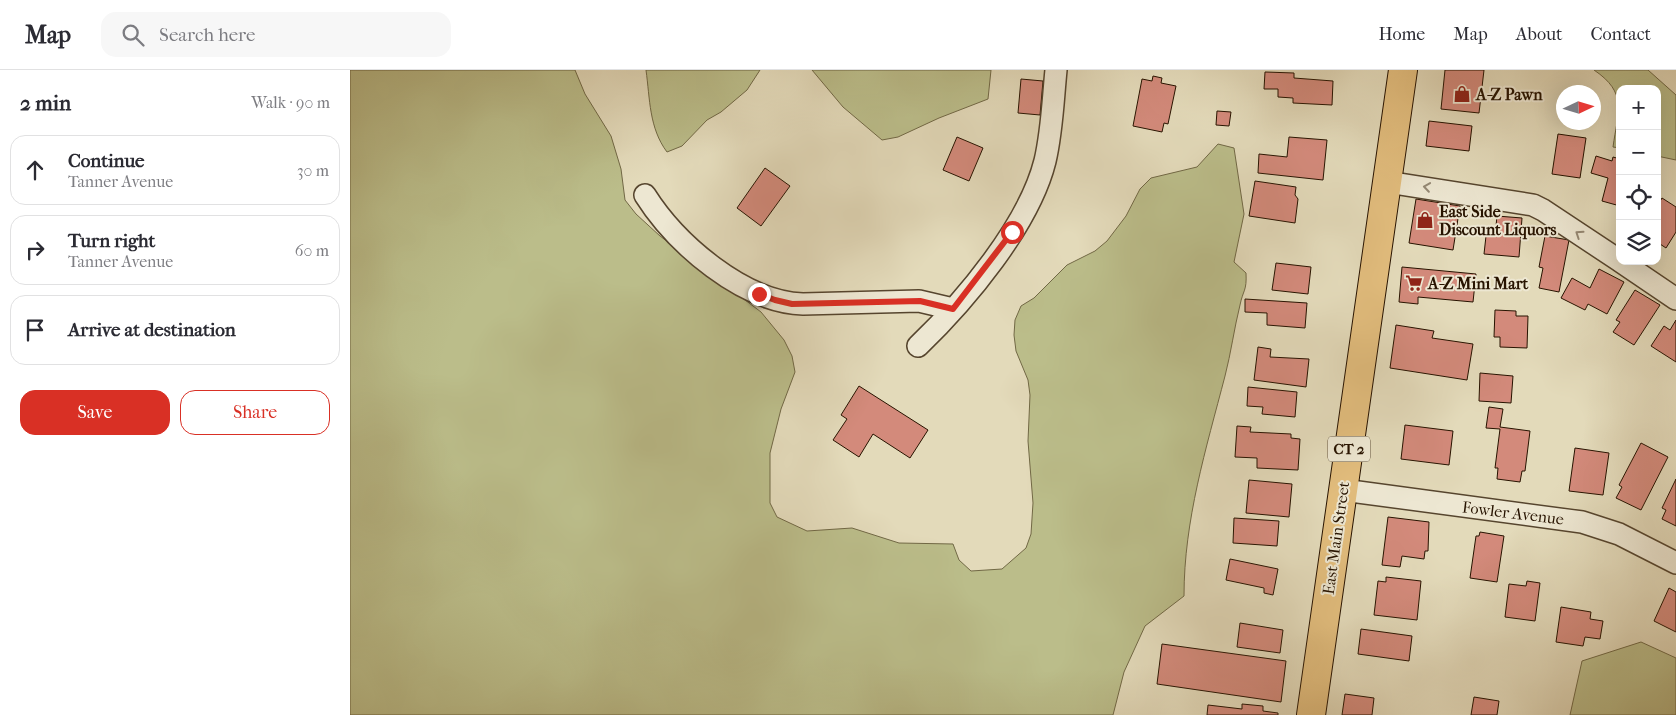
<!DOCTYPE html>
<meta charset="utf-8">
<style>
body{margin:0;font-family:"IM FELL French Canon",serif;background:#f7f7f7;color:#2b2b33}
.controls{position:absolute;right:15px;top:15px;display:grid;overflow:hidden;border-radius:10px;box-shadow:0 5px 20px #0002}
.controls button{width:45px;height:45px;display:grid;place-items:center;padding:0;border:0;border-bottom:1px solid #e1e1e2;background:#fff;color:#2b2b33;font:25px sans-serif}
.compass{position:absolute;left:1206px;top:15px;width:45px;height:45px;border-radius:50%;background:#fff;box-shadow:0 5px 20px #0002;rotate:86deg}
.stop{position:absolute;width:15px;height:15px;margin:-11px;border:4px solid #d93025;border-radius:50%;background:#fff}
.stop.end{background:#d93025;border-color:#fff;box-shadow:0 1px 5px #0008}
.list{margin:0;padding:0;list-style:none}
h2{display:flex;justify-content:space-between;align-items:center;height:65px;margin:0;padding:0 20px;font-size:21px}
h2 small{font-size:16px;font-weight:400;color:#7c7c81}
.list li{display:grid;grid-template-columns:32px 1fr auto;gap:15px;align-items:center;box-sizing:border-box;height:70px;margin:0 10px 10px;padding:0 10px;border:1px solid #e1e1e2;border-radius:15px}
.list b{display:block;font-size:19px;white-space:nowrap}
.list p{margin:0;font-size:16px;white-space:nowrap;color:#7c7c81}
.list em{font-size:16px;font-style:normal;color:#7c7c81}
.actions{display:flex;gap:10px;padding:15px 20px}
.actions a{flex:1;padding:11px 0;border:1px solid #d93025;border-radius:15px;text-align:center;font-size:18px;color:#d93025}
.actions .main{background:#d93025;color:#fff}
.icon{flex:none;width:28px;height:28px;fill:none;stroke:currentColor;stroke-width:2;stroke-linecap:round;stroke-linejoin:round}
.map{position:relative;flex:none;width:1326px;height:645px;overflow:hidden}
header{display:flex;align-items:center;gap:30px;box-sizing:border-box;height:70px;padding:0 25px;background:#fff;border-bottom:1px solid #e1e1e2}
header strong{font-size:24px}
nav{display:flex;gap:28px;margin-inline-start:auto;font-size:18px}
.search{width:350px;height:45px;background:#f7f7f7;display:flex;align-items:center;gap:12px;box-sizing:border-box;padding:0 18px;border-radius:15px;color:#7c7c81;font-size:19px}
main{display:flex}
aside{flex:1;background:#fff}
.map>svg:first-child{display:block}
.green{fill:#bbbd8a;stroke:#716845}
.building{fill:#d38a7b;stroke:#271300}
.lines{fill:none;stroke-linecap:round;stroke-linejoin:round}
.street-casing{stroke:#56452e;stroke-width:24}
.highway-casing{stroke:#271300;stroke-width:30}
.street{stroke:#ede7d2;stroke-width:21}
.highway{stroke:#e2bd7d;stroke-width:28}
.oneway{stroke:#948874}
.route{stroke:#d93025;stroke-width:6}
.labels{text-anchor:middle;dominant-baseline:central;stroke-width:4;stroke-linejoin:round;paint-order:stroke}
.shield{fill:#ede7d2;stroke:#62533f;stroke-width:1}
.shield-label{font-size:15px;font-weight:bold;fill:#271300}
.poi-label{font-size:16px;font-weight:bold;fill:#271300;stroke:#ede7d2;text-anchor:start}
.street-label{font-size:16px;fill:#271300;stroke:#ede7d2}
</style>
<header>
<strong>Map</strong>
<div class="search"><svg class="icon" aria-label="search" viewBox="0 0 24 24"><circle cx="10" cy="10" r="6"/><path d="M15 15l6 6"/></svg>Search here</div>
<nav><a>Home</a><a>Map</a><a>About</a><a>Contact</a></nav>
</header>
<main>
<aside>
<h2>2 min<small>Walk · 90 m</small></h2>
<ul class="list">
<li><svg class="icon" aria-label="ahead" viewBox="0 0 24 24"><path d="M12 20V5M6 11l6-6 6 6"/></svg><div><b>Continue</b><p>Tanner Avenue</p></div><em>30 m</em></li>
<li><svg class="icon" aria-label="right" viewBox="0 0 24 24"><path d="M7 20v-9h11M14 6l5 5-5 5"/></svg><div><b>Turn right</b><p>Tanner Avenue</p></div><em>60 m</em></li>
<li><svg class="icon" aria-label="arrive" viewBox="0 0 24 24"><path d="M6 21V4h12l-3 4 3 4H6"/></svg><div><b>Arrive at destination</b></div></li>
</ul>
<div class="actions"><a class="main">Save</a><a>Share</a></div>
</aside>
<div class="map">
<svg width="1326" height="645" viewBox="0 0 1326 645">
<rect width="100%" height="100%" fill="#e3daba"/>
<filter id="stains"><feTurbulence type="fractalNoise" baseFrequency=".004" numOctaves="4"/><feColorMatrix values="0 0 0 0 .2 0 0 0 0 .09 0 0 0 0 .02 0 0 0 .5 -.17"/></filter>
<radialGradient id="worn" r=".72"><stop offset=".6" stop-color="#630" stop-opacity="0"/><stop offset="1" stop-color="#630" stop-opacity=".3"/></radialGradient>
<path class="green" d="M0,0H225L235,24L261,66L271,99L275,130L286,144L310,166L411,242L434,270L442,286L445,302L431,339L420,383V433L427,447L457,461L502,458L549,473L603,474L609,490L621,501L652,499L676,478L681,464L683,433L678,371L680,325L678,310L666,281L664,265L665,250L671,236L684,228L717,195L745,181L757,171L776,146L790,119L801,108L847,97L868,74L884,78L894,144L884,192L896,203C897,221 893,220 890,235C884,259 881,283 875,306C856,379 834,450 834,526L795,556L774,602L763,645H0Z
M296,0H410L397,20L371,42L357,50L332,76L317,82C299,58 300,29 296,0Z
M462,0H641L638,29L589,48L548,67L532,70L493,37Z
M1244,0H1298L1326,25V90L1307,86V19H1270V78L1263,77C1268,41 1278,23 1244,0Z
M1291,572L1326,588V645H1220L1232,591Z"/>
<path class="building" d="M1095,0H1134L1129,43L1091,39Z
M915,2L944,3V8L983,11L982,35L943,33V28L928,27V19H914Z
M803,6L812,8L811,13L826,16L818,54L814,53L812,62L783,56L792,9L802,11Z
M671,9L693,11L690,45L668,43Z
M867,41L881,42L879,56L866,55Z
M1079,51L1122,56L1119,81L1076,76Z
M1208,64L1236,68L1230,108L1202,104Z
M607,67L633,78L619,111L593,100Z
M939,67L977,70L973,110L908,103L909,84L937,87Z
M1246,86L1262,91L1263,87L1270,89V136L1252,131L1258,108L1241,103Z
M415,98L440,116L411,156L387,138Z
M905,111L946,117L945,125L948,129L945,153L899,146Z
M1312,128L1326,137V162L1316,178L1307,172V136Z
M1066,129L1110,136L1103,180L1059,173Z
M1147,146L1172,148L1169,187L1134,184L1136,166H1145Z
M1195,166L1219,170L1209,222L1189,218L1193,198L1189,197Z
M926,193L961,197L958,224L922,220Z
M1052,197L1126,204L1123,232L1068,227V234L1049,232Z
M1249,199L1274,212L1257,244L1238,234L1235,240L1211,228L1222,208L1240,218Z
M1285,220L1310,235L1284,275L1263,262L1270,252L1266,250Z
M895,229L957,233L955,258L917,255V243L895,242Z
M1145,240L1166,241V246H1178L1177,278L1150,277V267H1144Z
M1326,250V292L1301,276L1314,256L1320,260Z
M1046,255L1084,261L1082,268L1123,274L1117,310L1040,298Z
M908,277L921,279L920,287L959,289L956,317L904,310Z
M1130,303L1163,306L1161,333L1129,331Z
M509,316L578,360L560,388L523,364L509,387L483,370L497,349L491,345Z
M898,317L947,322L945,347L912,344L913,337L897,336Z
M1139,337L1153,339L1150,357L1180,361L1175,401H1172L1170,412L1147,409L1148,398H1145L1150,359L1136,358Z
M1055,355L1103,361L1099,395L1051,389Z
M887,356L901,357L900,362L941,364V368L950,369L948,400L907,398V388L885,387Z
M1291,373L1318,387L1291,440L1266,428L1272,417L1269,415Z
M1225,378L1259,383L1253,425L1219,421Z
M1326,409V456L1312,449L1316,440L1312,438Z
M899,410L942,414L939,447L896,443Z
M1038,447L1079,452L1078,481H1075L1074,489L1052,486L1050,497L1032,495Z
M884,448L929,451L927,476L883,473Z
M1130,462L1154,466L1147,512L1120,508L1126,466H1129Z
M880,489L928,499L923,525L914,523V518L876,510Z
M1036,507L1071,511L1067,550L1024,545L1028,511L1036,512Z
M1177,511L1190,513L1185,551L1155,547L1159,514L1176,516Z
M1319,518L1326,522V562L1304,551Z
M1211,537L1241,542L1240,549L1253,551L1250,569L1235,567L1233,576L1206,572Z
M890,553L933,560L930,583L887,577Z
M1011,559L1062,566L1059,591L1008,584Z
M812,574L936,591L931,632L807,614Z
M995,624L1024,628L1022,645H992Z
M1124,627L1149,631L1147,645H1121Z
M892,634L913,636V641L928,643V645H857L858,635L892,639Z"/>
<g class="lines">
<g class="street-casing">
<path id="street" d="M1037,112L1183,135L1193,140L1270,191
M295,125C326,174 393,232 453,234L569,231L603,239
M1270,191L1326,229
M568,276C615,231 679,155 695,91C702,62 703,30 706,0
M993,420L1232,452L1269,464L1326,493"/>
</g>
<g class="highway-casing">
<path id="highway" d="M961,645L1053,0"/>
</g>
<use href="#street" class="street"/>
<use href="#highway" class="highway"/>
</g>
<defs><path id="oneway-chevron" d="M-2-3.5L2.5 0L-2 3.5" fill="none" stroke-width="1.6" stroke-linecap="round" stroke-linejoin="round" transform="scale(1.25)"/></defs>
<g class="oneway">
<use href="#oneway-chevron" transform="translate(1077 117) rotate(-172)"/>
<use href="#oneway-chevron" transform="translate(1229 164) rotate(-146)"/>
</g>
<g class="lines">
<path class="route" d="M409,224L425,230L442,234L570,231L603,239L662,162"/>
</g>
<defs>
<g id="shop-bare" transform="scale(1.35)"><path d="M-5-2.5h2.3a2.7 3.5 0 0 1 5.4 0H5L5.5 6h-11ZM-1.5-2.5h3a1.5 2.3 0 0 0-3 0Z" fill="#8f2418" stroke="#ede7d2" stroke-width="2.5" paint-order="stroke"/></g>
<g id="supermarket-bare" transform="scale(1.35)"><path d="M-6-5.5h2.5l.6 2H6L4.5 2H-2.5L-4.4-4H-6ZM-1.5 3.2a1.3 1.3 0 1 0 .1 0ZM3 3.2a1.3 1.3 0 1 0 .1 0Z" fill="#8f2418" stroke="#ede7d2" stroke-width="2.5" paint-order="stroke"/></g>
</defs>
<g fill-rule="evenodd">
<use href="#shop-bare" x="1112" y="24"/>
<use href="#shop-bare" x="1075" y="150"/>
<use href="#supermarket-bare" x="1064" y="213"/>
</g>
<g class="labels">
<rect class="shield" x="978" y="366.5" width="42" height="25" rx="4"/>
<g class="shield-label">
<text x="999" y="379">CT 2</text>
</g>
<g class="poi-label">
<text x="1126" y="24">A-Z Pawn</text>
<text x="1089" y="141">East Side<tspan x="1089" dy="18">Discount Liquors</tspan></text>
<text x="1078" y="213">A-Z Mini Mart</text>
</g>
<g class="street-label">
<text transform="translate(1163 443) rotate(7)">Fowler Avenue</text>
<text transform="translate(986 468) rotate(-82)">East Main Street</text>
</g>
</g>
<rect width="100%" height="100%" filter="url(#stains)"/>
<rect width="100%" height="100%" fill="url(#worn)"/>
</svg>
<div class="controls">
<button>+</button>
<button>−</button>
<button><svg class="icon" aria-label="locate" viewBox="0 0 24 24"><circle cx="12" cy="12" r="6"/><path d="M12 2v4M12 18v4M2 12h4M18 12h4"/></svg></button>
<button><svg class="icon" aria-label="layers" viewBox="0 0 24 24"><path d="M12 4l9 5-9 5-9-5zM3 14l9 5 9-5"/></svg></button>
</div>
<svg class="compass" viewBox="-18 -18 36 36"><path d="M0-13l5 13h-10z" fill="#e53935"/><path d="M0 13l5-13h-10z" fill="#7c7c81"/></svg>
<div class="stop" style="left:662px;top:162px"></div>
<div class="stop end" style="left:409px;top:224px"></div>
</div>
</main>
